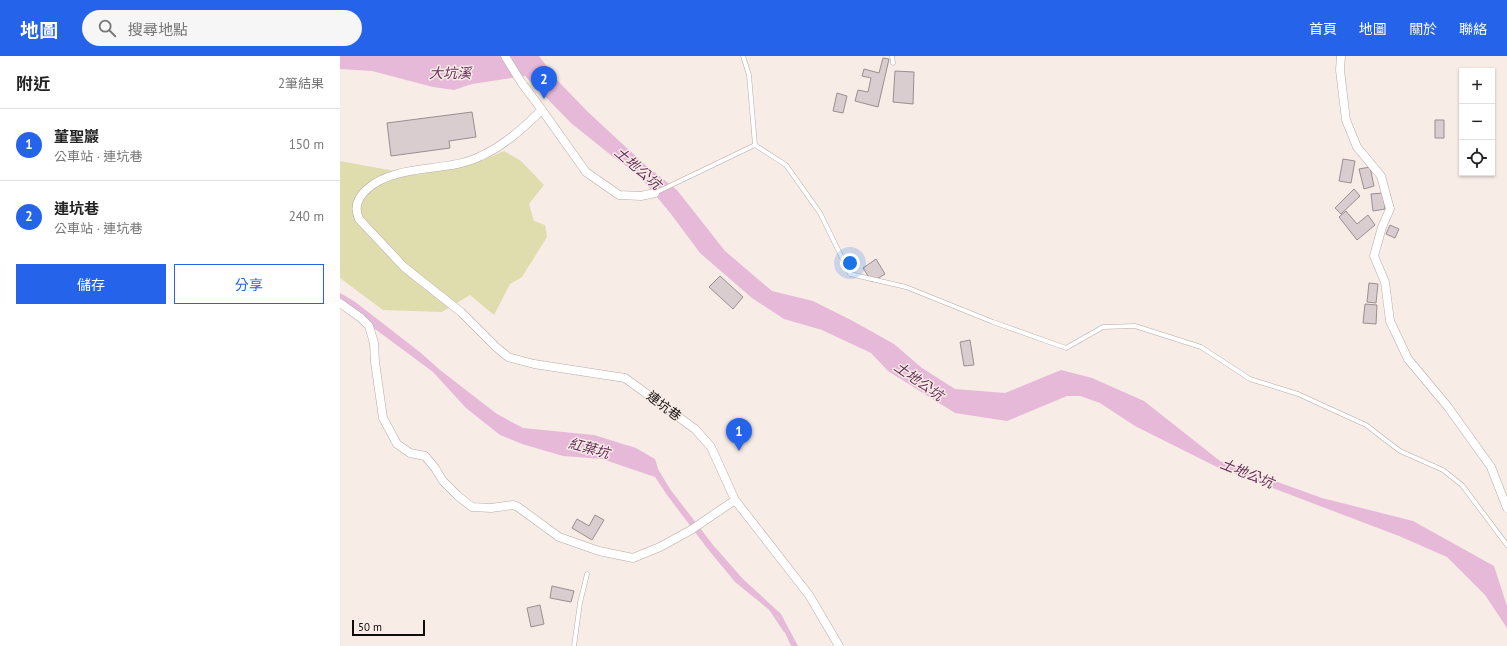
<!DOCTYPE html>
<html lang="zh-TW">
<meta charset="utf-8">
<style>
body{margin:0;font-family:"PT Sans","Noto Sans TC",sans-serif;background:#f6f6f6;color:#222}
.controls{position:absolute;right:12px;top:12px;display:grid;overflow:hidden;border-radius:0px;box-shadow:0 1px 3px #0004}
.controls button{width:36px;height:36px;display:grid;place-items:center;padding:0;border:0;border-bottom:1px solid #e0e0e0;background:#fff;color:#222;font:20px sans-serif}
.scale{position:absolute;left:12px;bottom:10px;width:73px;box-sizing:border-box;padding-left:4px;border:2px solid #0f0b09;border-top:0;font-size:11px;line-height:14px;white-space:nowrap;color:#0f0b09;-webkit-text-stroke:3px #f8ece7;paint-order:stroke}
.you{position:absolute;left:510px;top:207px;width:14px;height:14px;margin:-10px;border:3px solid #fff;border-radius:50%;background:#1a73e8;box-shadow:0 0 0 6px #1a73e833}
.badge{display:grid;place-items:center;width:26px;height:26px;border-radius:50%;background:#2563eb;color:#fff;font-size:13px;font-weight:700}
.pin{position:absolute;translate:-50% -33px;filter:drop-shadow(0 1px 2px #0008)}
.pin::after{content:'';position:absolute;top:21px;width:14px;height:12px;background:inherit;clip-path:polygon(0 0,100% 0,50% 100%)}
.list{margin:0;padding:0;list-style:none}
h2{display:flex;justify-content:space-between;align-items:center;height:52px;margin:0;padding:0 16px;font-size:17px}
h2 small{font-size:13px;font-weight:400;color:#767676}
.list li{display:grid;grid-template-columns:26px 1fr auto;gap:12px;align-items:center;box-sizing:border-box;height:72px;padding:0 16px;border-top:1px solid #e0e0e0}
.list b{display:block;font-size:15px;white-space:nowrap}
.list p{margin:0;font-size:13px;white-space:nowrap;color:#767676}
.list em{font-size:13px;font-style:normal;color:#767676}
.actions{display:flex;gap:8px;padding:12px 16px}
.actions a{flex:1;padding:9px 0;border:1px solid #2563eb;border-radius:0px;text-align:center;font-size:14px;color:#2563eb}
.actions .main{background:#2563eb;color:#fff}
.icon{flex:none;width:22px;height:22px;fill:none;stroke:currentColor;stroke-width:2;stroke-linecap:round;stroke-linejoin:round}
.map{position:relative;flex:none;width:1167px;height:590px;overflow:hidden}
header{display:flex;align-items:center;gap:24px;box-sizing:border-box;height:56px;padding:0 20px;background:#2563eb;color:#fff}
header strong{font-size:19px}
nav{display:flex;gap:22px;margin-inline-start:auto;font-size:14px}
.search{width:280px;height:36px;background:#f6f6f6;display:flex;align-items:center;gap:10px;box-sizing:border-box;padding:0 14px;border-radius:22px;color:#767676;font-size:15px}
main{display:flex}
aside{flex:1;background:#fff}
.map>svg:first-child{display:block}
.green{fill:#dfdcad}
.water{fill:#e6b9d9}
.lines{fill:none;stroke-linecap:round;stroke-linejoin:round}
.stream{stroke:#e6b9d9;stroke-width:3}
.building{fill:#dacdcf;stroke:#9a8e8f}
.service-casing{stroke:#b6aba7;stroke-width:5}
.minor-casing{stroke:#b6aba7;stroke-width:9}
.service{stroke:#fff;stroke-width:4}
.minor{stroke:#fff;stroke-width:8}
.labels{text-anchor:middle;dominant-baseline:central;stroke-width:3;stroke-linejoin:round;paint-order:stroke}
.street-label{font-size:13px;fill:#0f0b09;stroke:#f8ece7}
.water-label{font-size:14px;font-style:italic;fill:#652f58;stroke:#f8ece7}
</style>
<header>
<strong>地圖</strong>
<div class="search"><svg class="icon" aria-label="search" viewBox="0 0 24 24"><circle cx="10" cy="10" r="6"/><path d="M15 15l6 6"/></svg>搜尋地點</div>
<nav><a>首頁</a><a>地圖</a><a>關於</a><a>聯絡</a></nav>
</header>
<main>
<aside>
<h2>附近<small>2筆結果</small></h2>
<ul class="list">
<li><span class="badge">1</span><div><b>董聖巖</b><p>公車站 · 連坑巷</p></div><em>150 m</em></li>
<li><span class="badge">2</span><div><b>連坑巷</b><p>公車站 · 連坑巷</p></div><em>240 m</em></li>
</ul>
<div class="actions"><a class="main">儲存</a><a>分享</a></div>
</aside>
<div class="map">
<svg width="1167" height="590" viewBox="0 0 1167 590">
<rect width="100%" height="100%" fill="#f8ece7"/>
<path class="green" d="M164,95L181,105L204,129L189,148L194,165L205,169L207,181L182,221L170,228L154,259L130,239L102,256L43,254L0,222V105L76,119L117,111L143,104Z"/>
<path class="water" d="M0,0H199L218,25L248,56L303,107L337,134L385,195L432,235L473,245L511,264L554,288L582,312L615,333L665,337L721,314L752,322L804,345L880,405L982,442L1073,465L1154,510L1167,550V572L1145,539L1107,501L1059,480L877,411L795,370L760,347L740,340H727L667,365L615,357L548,315L531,297L482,274L444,263L412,242L360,197L331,158L298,118L272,100L231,67L185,20L132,28L114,34L93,31L32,15L0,13Z
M0,237L14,245L81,297L100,314L157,358L183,372L254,379L296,392L315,403L318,413L330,433L373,489L403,523L441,558L458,590H451L438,561L395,526L367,492L327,439L315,421L262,403L223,400L182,388L160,379L126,352L93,316L31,270L0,250Z"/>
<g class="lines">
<path class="stream" d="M431,554L445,575"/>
</g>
<path class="building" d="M543,2L549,3L538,51L515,45L518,34L528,36L531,22L522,20L524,13L539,17Z
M555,15L574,16L573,48L553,46Z
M497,37L507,40L503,57L493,55Z
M132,56L136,81L109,85L110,92L51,100L47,67Z
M1095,64H1104V82H1095Z
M1003,103L1015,105L1011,127L999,125Z
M1030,111L1034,130L1024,133L1019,113Z
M1014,133L1020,140L1001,158L995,152Z
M1043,137L1045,153L1033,155L1031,138Z
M1006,155L1017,168L1028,159L1035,169L1017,184L999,161Z
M1050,169L1059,173L1055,182L1046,178Z
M536,203L545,218L532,226L523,212Z
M380,220L403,241L393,253L369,231Z
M1029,227L1038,228L1036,247L1027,246Z
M1025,248L1037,249L1036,268L1023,267Z
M630,284L634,309L624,310L620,286Z
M255,459L264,464L252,484L232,472L237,463L249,470Z
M212,530L234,535L231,546L210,542Z
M200,549L204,568L191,571L187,552Z"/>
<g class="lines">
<g class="service-casing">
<path id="service" d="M552,0L553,7
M415,89L446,109L480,157L510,218L566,231L653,266L726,292L763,271L795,270L861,291L910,323L958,338L1026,369L1060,395L1103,414L1122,429L1167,489
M315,137L415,89L409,19L403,0
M234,590L240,547L247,518"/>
</g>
<g class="minor-casing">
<path id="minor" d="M165,0L181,26L202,54C183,72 165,89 141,100C115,113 84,110 57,118C38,123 8,139 19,163L64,211L121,256L156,291L168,301L194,308L285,322L355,373L371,391L395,444L469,539L499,590
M1001,0L1000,14L1006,64L1017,91L1041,120L1050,153L1042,171L1034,200L1045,226L1050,265L1068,303L1108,351L1151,411L1167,452
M202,54L246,116L279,139L301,140L315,137
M0,247L21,262L29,270L34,287L35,306L43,362L57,388L70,397L85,400L95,412L103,425L118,440L132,451L151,452L173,449L178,451L219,481L259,495L293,502L320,491L351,474L395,444"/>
</g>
<use href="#service" class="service"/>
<use href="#minor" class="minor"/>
</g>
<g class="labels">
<g class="street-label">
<text transform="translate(324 350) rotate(37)">連坑巷</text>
</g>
<g class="water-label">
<text x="110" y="17">大坑溪</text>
<text transform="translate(298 112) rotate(41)">土地公坑</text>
<text transform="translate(579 325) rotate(35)">土地公坑</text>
<text transform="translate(249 392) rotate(15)">紅葉坑</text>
<text transform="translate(907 417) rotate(22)">土地公坑</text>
</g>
</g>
</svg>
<div class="controls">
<button>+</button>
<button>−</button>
<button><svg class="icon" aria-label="locate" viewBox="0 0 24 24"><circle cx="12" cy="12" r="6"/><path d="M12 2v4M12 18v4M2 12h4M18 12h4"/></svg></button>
</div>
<div class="scale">50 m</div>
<div class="you"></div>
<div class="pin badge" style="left:399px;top:395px">1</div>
<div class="pin badge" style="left:204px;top:43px">2</div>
</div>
</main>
